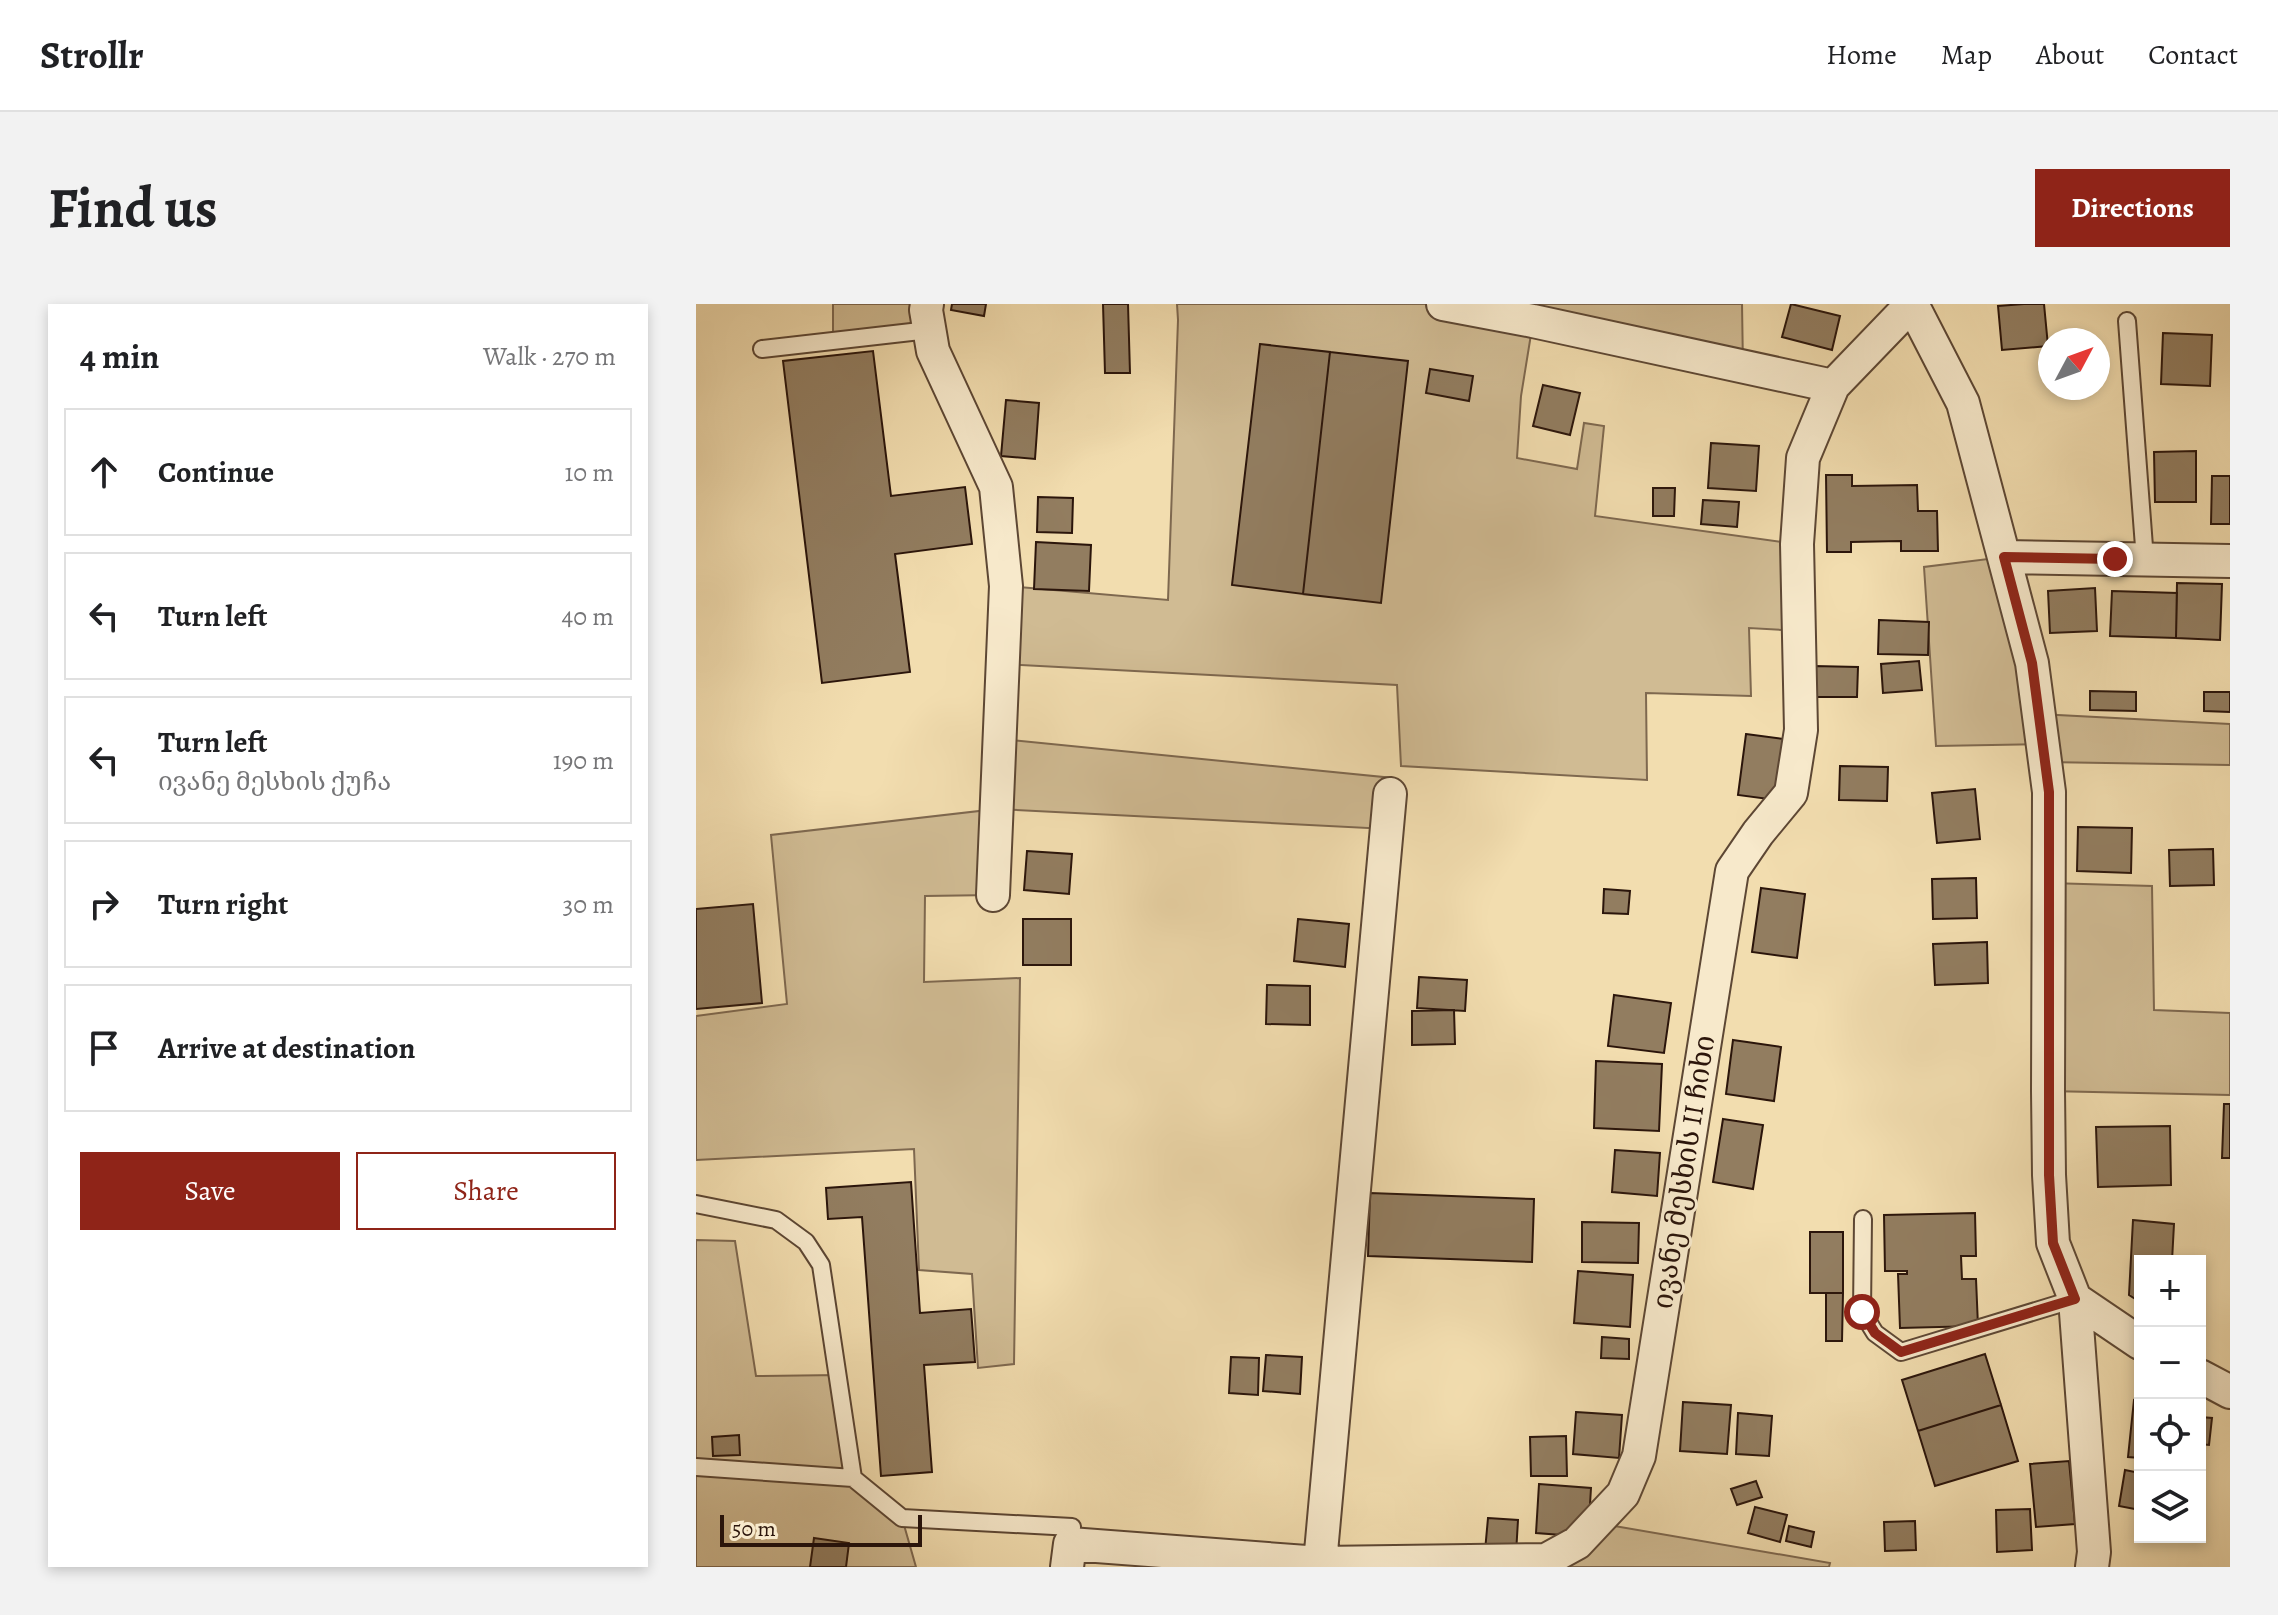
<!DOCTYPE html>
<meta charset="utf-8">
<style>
body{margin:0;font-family:Alegreya,"Noto Serif Georgian",serif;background:#f2f2f2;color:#202124}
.controls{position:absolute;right:24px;bottom:24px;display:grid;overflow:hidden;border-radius:0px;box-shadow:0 4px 12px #0003}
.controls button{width:72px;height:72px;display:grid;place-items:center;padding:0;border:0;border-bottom:2px solid #e0e0e0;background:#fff;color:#202124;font:40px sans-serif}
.compass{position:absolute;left:1342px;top:24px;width:72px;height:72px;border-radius:50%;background:#fff;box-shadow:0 4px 12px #0003;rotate:49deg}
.scale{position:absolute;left:24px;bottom:20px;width:202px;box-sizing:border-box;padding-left:8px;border:4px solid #2b150b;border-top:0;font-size:22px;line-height:28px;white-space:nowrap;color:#2b150b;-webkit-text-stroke:6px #f7e9cb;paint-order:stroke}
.stop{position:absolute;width:24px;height:24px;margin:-18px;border:6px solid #8f2418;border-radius:50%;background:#fff}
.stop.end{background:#8f2418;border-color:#fff;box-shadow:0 2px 8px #0008}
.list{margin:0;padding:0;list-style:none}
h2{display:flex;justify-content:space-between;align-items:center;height:104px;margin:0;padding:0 32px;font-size:34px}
h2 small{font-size:26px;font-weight:400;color:#757577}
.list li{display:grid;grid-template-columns:52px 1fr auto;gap:24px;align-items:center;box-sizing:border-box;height:128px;margin:0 16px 16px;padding:0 16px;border:2px solid #e0e0e0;border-radius:0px}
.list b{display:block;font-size:30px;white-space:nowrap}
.list p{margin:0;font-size:26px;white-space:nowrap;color:#757577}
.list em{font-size:26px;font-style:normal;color:#757577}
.actions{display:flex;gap:16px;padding:24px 32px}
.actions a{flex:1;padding:18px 0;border:2px solid #8f2418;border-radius:0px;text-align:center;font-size:28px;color:#8f2418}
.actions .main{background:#8f2418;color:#fff}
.icon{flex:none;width:44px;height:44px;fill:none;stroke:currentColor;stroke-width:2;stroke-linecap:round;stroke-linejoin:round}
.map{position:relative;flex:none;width:1534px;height:1263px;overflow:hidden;border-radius:0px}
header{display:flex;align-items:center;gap:48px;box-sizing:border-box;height:112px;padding:0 40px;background:#fff;border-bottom:2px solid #e0e0e0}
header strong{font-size:38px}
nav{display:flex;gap:44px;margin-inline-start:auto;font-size:28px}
.intro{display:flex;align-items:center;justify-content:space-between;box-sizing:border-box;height:192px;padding:0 48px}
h1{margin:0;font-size:56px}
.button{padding:20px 36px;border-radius:0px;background:#8f2418;color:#fff;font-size:28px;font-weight:700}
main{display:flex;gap:48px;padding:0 48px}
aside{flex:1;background:#fff;border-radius:0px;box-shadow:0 4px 12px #0003}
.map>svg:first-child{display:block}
.green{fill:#d0bb93;stroke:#7e684f;stroke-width:2}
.building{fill:#927d60;stroke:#2b150b;stroke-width:2}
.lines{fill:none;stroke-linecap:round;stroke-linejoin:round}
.lane-casing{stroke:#5d4734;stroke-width:20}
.street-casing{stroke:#5d4734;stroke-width:36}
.lane{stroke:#f7e9cb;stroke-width:16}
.street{stroke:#f7e9cb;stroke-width:32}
.route{stroke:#8f2418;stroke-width:10}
.labels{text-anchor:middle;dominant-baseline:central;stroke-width:6;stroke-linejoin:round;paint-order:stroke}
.street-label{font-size:28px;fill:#2b150b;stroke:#f7e9cb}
</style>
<header>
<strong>Strollr</strong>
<nav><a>Home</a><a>Map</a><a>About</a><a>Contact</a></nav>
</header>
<div class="intro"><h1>Find us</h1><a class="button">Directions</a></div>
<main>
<aside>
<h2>4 min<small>Walk · 270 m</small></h2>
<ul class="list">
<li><svg class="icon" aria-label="ahead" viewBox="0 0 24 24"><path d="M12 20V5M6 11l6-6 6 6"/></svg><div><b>Continue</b></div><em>10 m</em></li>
<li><svg class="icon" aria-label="left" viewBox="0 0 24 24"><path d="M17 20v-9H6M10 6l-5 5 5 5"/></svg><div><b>Turn left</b></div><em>40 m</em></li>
<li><svg class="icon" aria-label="left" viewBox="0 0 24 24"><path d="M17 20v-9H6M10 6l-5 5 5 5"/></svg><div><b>Turn left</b><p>ივანე მესხის ქუჩა</p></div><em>190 m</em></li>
<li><svg class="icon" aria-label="right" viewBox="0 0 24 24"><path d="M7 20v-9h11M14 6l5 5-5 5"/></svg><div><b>Turn right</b></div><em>30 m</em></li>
<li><svg class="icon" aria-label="arrive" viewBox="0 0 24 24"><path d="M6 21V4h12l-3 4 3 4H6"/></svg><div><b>Arrive at destination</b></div></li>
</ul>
<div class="actions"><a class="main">Save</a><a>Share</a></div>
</aside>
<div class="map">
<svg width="1534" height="1263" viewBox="0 0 1534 1263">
<rect width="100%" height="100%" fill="#f2ddaf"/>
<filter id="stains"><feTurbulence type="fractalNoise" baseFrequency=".0025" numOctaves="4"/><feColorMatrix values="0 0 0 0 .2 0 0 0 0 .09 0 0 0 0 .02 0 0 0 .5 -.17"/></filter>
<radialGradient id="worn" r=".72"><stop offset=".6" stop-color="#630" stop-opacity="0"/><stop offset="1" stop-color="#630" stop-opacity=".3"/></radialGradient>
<path class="green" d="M137,0H231L233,26L137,37Z
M481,0H1046L1047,63L837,18L825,92L821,154L881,165L888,119L908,122L899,212L1101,240L1103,327L1053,324L1055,392L950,389L951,476L705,462L701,381L307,360L310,282L472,296L482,16Z
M1308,253L1343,410L1534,420V461L1349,458L1346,440L1240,442L1228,263Z
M304,435L697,474L691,525L301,505L297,591L229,592L228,678L324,674L318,1060L282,1064L276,970L223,966L218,845L0,856V712L91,700L75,531L300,505Z
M1353,579L1456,582L1458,706L1534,709V791L1352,787Z
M0,936L39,937L60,1072L142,1071L157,1174L206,1214L220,1263H0Z
M901,1219L1134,1259L1133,1263H768L850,1256Z"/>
<path class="building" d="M256,0H290L288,12L255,6Z
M407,0H432L434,69H409Z
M1095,0L1144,12L1136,46L1086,33Z
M1328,0H1348L1352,42L1306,46L1302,2Z
M1467,29L1516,31L1514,82L1465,80Z
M564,40L634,48L607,290L536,281Z
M177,47L195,192L269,183L276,240L199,250L214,368L126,379L87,57Z
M634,48L712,57L685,299L607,290Z
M734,65L777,72L773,97L730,89Z
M847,81L884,89L874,131L837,122Z
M310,96L343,99L339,155L305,152Z
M1015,139L1063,142L1060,187L1012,184Z
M1500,147V198H1459L1458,148Z
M1130,171H1156V182L1221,181L1222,207H1241L1242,247H1205V237L1155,238V248H1131Z
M1516,172H1534V220H1515Z
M957,184H979L978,212H957Z
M342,193L377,194L376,229L341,228Z
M1007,196L1043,198L1041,223L1005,220Z
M340,238L395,241L393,287L338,285Z
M1481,279L1526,280L1524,336L1480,334Z
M1399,284L1401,327L1354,329L1352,287Z
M1416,287L1481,289L1480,334L1414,332Z
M1183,316L1233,318L1232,351L1182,350Z
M1223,357L1226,386L1187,389L1185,360Z
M1118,362L1162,363L1161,393H1117Z
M1394,387L1440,388V407L1394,406Z
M1508,388H1534V408L1508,407Z
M1050,430L1095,436L1087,497L1042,491Z
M1144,462L1192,463L1191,497L1143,496Z
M1279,485L1284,535L1241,539L1236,489Z
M1382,523L1436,524L1435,569L1381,567Z
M1517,545L1518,581L1474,582L1473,546Z
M331,547L376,550L373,590L328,586Z
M1280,574L1281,614L1237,615L1236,575Z
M1065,584L1109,590L1101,654L1056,648Z
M908,585L934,587L932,610L907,609Z
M57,600L66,699L0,705V605Z
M327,615H375V661H327Z
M602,615L653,620L649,663L598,657Z
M1291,638L1292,679L1239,681L1237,640Z
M723,673L771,676L769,707L721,704Z
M571,681L614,682V721L570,720Z
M918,691L975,699L968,749L912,742Z
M758,706L759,740L716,741V707Z
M1037,736L1085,743L1078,797L1030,790Z
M900,757L966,760L963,827L898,824Z
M1528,800H1534V854H1526Z
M1027,815L1067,821L1057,885L1017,878Z
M1474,822L1475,881L1402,883L1400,823Z
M919,846L964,849L961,892L916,888Z
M215,878L224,1009L275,1005L279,1058L228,1061L236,1168L185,1172L166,913L132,915L130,884Z
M674,889L838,895L836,958L672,952Z
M1279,909L1280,952H1265L1266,975H1280L1282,1022L1204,1024L1202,970H1211V967H1189L1188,911Z
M1437,916L1478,920L1476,957H1444V998L1433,991Z
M886,918L943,919L942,959L886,958Z
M1114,928H1147V989H1114Z
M882,967L937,971L934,1023L878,1019Z
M1130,989H1147L1146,1037H1130Z
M906,1033L933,1035V1055L905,1054Z
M1289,1050L1305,1101L1222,1127L1206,1076Z
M570,1051L606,1053L604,1090L567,1087Z
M535,1053L563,1054L562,1091L533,1089Z
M1438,1096L1444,1097V1154L1432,1153Z
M987,1098L1035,1101L1031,1150L984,1147Z
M1305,1101L1322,1157L1239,1182L1222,1127Z
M880,1108L926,1111L923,1154L877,1150Z
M1042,1109L1076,1112L1073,1152L1040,1150Z
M1504,1113L1516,1114L1513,1141L1504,1140Z
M43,1131L44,1151L17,1152L16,1133Z
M870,1132L871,1172H835L834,1133Z
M1373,1157L1379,1220L1340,1223L1334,1160Z
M1429,1166L1444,1169V1206L1423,1202Z
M1060,1177L1066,1193L1041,1201L1035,1185Z
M843,1180L895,1184L892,1233L840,1229Z
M1059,1203L1091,1211L1084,1238L1052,1229Z
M1334,1205L1336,1246L1301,1248L1300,1206Z
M792,1214L822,1216L820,1250L789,1247Z
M1219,1217L1220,1246L1189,1247L1188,1218Z
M1093,1222L1118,1228L1115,1243L1090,1237Z
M118,1234L153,1239L150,1263H114Z"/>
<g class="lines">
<g class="lane-casing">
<path id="lane" d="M1431,17L1449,256
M66,45L233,26
M0,900L80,916L110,938L125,961L157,1174
M1167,915L1166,1008L1179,1029L1205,1048L1379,995
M0,1163L157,1174L206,1214L376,1223L374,1240"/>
</g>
<g class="street-casing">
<path id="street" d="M231,0L230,6L237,47L300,183L310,282L297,591
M747,0L837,17L1137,82
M1216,0L1267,99L1336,359L1353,488L1352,787L1353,871L1357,939L1379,995L1444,1039
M1308,253L1534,257
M1379,995L1398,1248L1396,1263
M1504,1072L1534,1088
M624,1259L694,490
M371,1263L374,1240L624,1259L850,1256L881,1239L927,1190L943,1152L1036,567L1062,529L1095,489L1105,426L1101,240L1107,154L1137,82L1216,0"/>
</g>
<use href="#lane" class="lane"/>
<use href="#street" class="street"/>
</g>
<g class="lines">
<path class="route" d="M1166,1008L1179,1029L1205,1048L1379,995L1357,939L1353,871V488L1336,359L1308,253L1419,255"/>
</g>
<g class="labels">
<g class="street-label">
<text transform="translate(988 868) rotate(-81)">ივანე მესხის II ჩიხი</text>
</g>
</g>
<rect width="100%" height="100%" filter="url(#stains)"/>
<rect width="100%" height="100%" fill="url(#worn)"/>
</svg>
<div class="controls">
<button>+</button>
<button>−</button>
<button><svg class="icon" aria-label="locate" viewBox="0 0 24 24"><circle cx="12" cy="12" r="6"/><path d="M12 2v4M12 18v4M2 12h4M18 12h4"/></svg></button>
<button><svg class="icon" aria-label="layers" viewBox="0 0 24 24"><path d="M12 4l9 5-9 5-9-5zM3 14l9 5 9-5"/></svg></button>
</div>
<svg class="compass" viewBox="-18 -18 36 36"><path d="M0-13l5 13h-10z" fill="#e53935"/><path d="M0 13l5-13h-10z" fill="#757577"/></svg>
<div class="scale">50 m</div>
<div class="stop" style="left:1166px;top:1008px"></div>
<div class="stop end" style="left:1419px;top:255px"></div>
</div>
</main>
